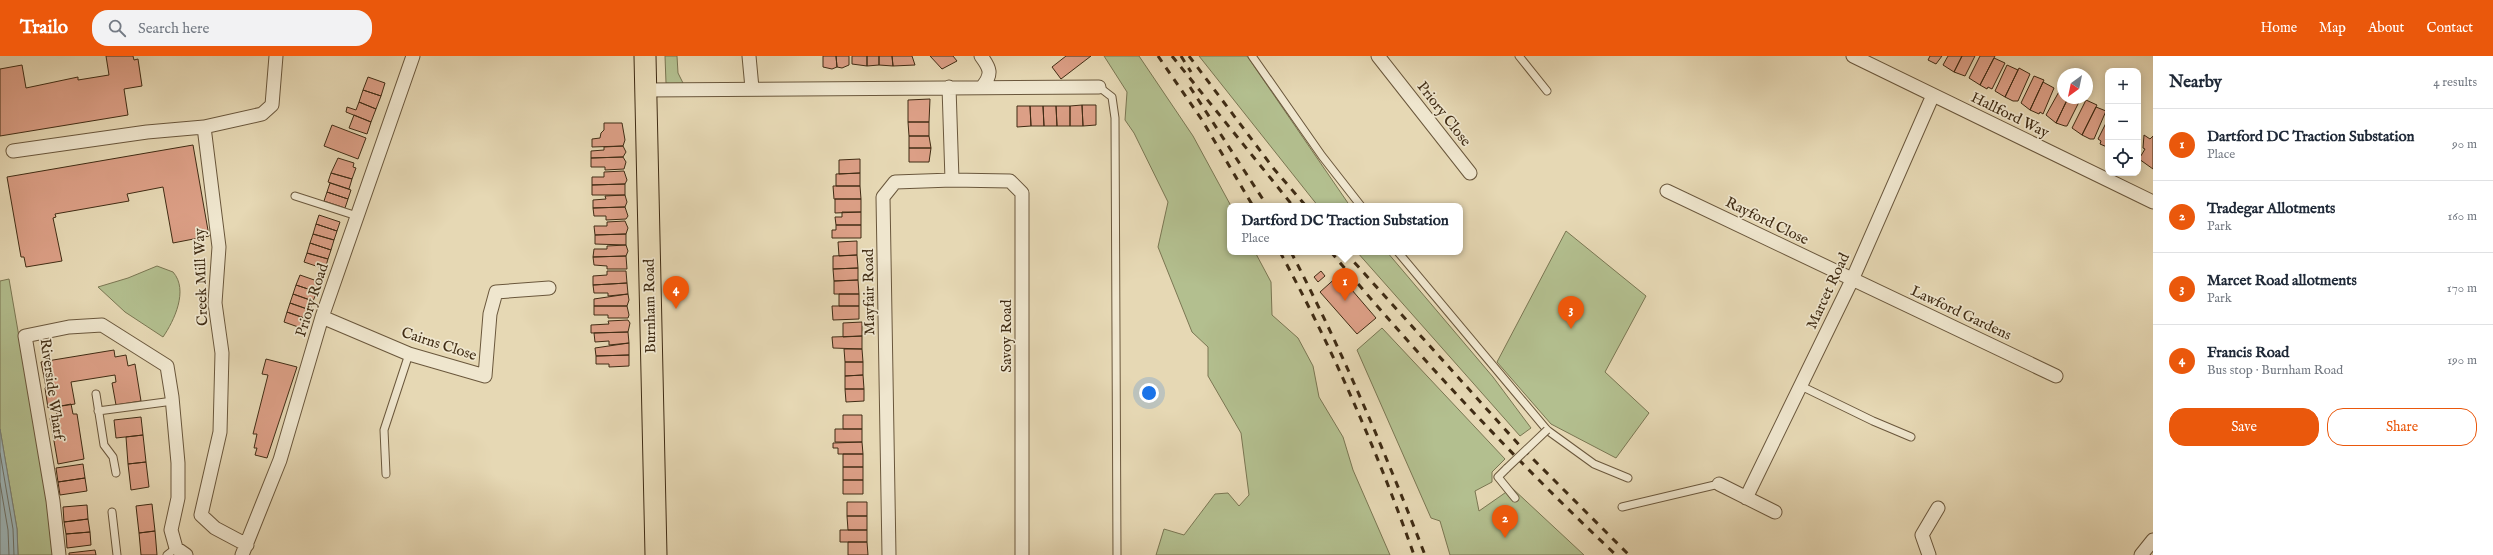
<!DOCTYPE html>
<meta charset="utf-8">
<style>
body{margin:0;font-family:"IM FELL English",serif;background:#f2f2f3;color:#1f2937}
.controls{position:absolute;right:12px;top:12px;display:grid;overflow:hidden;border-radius:8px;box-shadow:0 2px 10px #0003}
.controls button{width:36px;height:36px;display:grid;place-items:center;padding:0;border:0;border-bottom:1px solid #e0e1e3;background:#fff;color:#1f2937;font:20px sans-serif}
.compass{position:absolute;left:2057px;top:12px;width:36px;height:36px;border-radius:50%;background:#fff;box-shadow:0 2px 10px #0003;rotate:213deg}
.you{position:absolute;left:1149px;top:337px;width:14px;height:14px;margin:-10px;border:3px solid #fff;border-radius:50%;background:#1a73e8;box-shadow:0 0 0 6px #1a73e833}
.badge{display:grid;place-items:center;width:26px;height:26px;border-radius:50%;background:#ea580c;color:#fff;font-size:13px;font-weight:700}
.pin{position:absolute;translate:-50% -33px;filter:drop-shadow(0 1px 2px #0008)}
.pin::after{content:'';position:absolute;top:21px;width:14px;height:12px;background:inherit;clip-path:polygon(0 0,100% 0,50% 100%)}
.popup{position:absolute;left:1227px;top:147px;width:236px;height:52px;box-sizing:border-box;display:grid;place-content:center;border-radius:8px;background:#fff;filter:drop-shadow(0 1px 3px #0005);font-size:13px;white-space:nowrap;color:#747a83}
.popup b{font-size:15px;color:#1f2937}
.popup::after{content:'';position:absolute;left:50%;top:100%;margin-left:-8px;border:8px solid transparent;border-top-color:#fff}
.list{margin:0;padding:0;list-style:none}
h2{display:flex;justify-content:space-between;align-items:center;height:52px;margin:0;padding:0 16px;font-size:17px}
h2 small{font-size:13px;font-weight:400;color:#747a83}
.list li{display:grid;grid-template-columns:26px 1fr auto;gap:12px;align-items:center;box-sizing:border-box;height:72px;padding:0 16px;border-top:1px solid #e0e1e3}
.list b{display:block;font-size:15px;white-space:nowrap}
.list p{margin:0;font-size:13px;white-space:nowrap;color:#747a83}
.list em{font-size:13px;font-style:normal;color:#747a83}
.actions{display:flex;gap:8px;padding:12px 16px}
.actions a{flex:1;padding:9px 0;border:1px solid #ea580c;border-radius:16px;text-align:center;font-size:14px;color:#ea580c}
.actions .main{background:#ea580c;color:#fff}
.icon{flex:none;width:22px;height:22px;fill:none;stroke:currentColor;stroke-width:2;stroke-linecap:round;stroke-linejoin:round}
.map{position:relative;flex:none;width:2153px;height:499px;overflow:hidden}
header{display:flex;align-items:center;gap:24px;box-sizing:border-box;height:56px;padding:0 20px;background:#ea580c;color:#fff}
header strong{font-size:19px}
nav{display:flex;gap:22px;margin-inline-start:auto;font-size:14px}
.search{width:280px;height:36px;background:#f2f2f3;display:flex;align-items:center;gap:10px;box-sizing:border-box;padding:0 14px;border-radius:16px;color:#747a83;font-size:15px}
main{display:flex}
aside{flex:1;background:#fff}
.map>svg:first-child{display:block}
.green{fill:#b3bf8f;stroke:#7a7652}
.water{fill:#9db6b9;stroke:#787f77}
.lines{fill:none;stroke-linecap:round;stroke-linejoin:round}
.shore{stroke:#6e7166;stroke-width:1}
.building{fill:#dc9f86;stroke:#402c14}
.lane-casing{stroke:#6a573c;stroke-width:9}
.street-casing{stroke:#6a573c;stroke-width:15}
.primary-casing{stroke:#402c14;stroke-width:23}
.lane{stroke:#efe6ce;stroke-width:7}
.street{stroke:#efe6ce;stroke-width:13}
.primary{stroke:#e6d8b4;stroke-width:21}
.rail{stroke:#402c14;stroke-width:3;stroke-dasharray:7 7;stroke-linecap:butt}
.lane-bridge-casing{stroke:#6a573c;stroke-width:9;stroke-linecap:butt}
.lane-bridge{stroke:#efe6ce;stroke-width:7}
.labels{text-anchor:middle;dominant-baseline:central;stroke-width:3.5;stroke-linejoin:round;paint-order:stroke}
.street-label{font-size:15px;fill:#402c14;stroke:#efe6ce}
</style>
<header>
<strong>Trailo</strong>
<div class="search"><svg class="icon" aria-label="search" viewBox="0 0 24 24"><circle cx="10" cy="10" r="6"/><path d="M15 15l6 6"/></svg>Search here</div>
<nav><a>Home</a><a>Map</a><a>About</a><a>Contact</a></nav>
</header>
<main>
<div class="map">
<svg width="2153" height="499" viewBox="0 0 2153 499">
<rect width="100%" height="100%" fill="#e6d8b4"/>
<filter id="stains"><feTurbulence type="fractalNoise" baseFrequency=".005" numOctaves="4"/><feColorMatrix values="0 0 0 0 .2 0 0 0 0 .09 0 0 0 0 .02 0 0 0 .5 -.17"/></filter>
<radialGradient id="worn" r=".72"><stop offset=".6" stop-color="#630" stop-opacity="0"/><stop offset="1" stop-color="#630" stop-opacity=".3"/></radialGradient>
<path class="green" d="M665,0H677L678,17L684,29L666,27Z
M1104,0H1139L1193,80L1231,150L1230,196H1255L1271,226L1272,259L1298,282L1313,310L1319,341L1343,381L1353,414L1390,499H1156L1164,473L1184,479L1215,438L1228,437L1239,450L1249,439L1241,377L1208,320V291L1192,276L1158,191L1168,146L1134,77L1125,64L1127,36Z
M1199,0H1247L1350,150H1318Z
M1566,175L1646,240L1605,316L1649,357L1616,402L1551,368L1497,306Z
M1357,196H1387L1493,321L1531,372L1520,380Z
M157,210L173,216C189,234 174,265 163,281L125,256L98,231L128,222Z
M9,223L48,449L53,499H18L17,473L0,373V225Z
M1382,272L1505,403L1492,416V426L1475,435L1479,455L1512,432L1584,499H1450L1440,465L1431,462L1357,294Z"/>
<path class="water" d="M0,373L17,473L18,499H0Z"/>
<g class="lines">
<path class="shore" d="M0,397L13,473L14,499
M0,427L8,474L9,499"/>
</g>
<path class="building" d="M106,0H133L134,4L138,3L142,30L124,33L128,59L0,80V13L22,9L26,32L78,21V24L109,19Z
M823,0H836L837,11L832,13L823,11Z
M836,0H849V9L842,12L837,11Z
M852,0H867V10L852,8Z
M867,0H879V9L867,10Z
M879,0H892L893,10L879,9Z
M892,0H912L915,9L893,10Z
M930,0H953L957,5L942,13Z
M1066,0H1091L1061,23L1052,11Z
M1930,0H1942L1936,8L1928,4Z
M1948,0H1962L1954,16L1943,9Z
M1962,0H1975L1965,20L1954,16Z
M1980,0H1995L1980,29L1969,22Z
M1994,2L2005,7L1992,33L1988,31L1987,33L1980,29Z
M2007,9L2018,14L2005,41L1995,35Z
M2019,12L2030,18L2018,45H2013L2005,41Z
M2034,20L2044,24L2030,54L2021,47Z
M368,21L385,27L381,40L363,34Z
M2043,26L2054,32L2043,58L2040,56L2039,58L2030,54Z
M2061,32L2063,42H2068L2056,67L2046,59Z
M363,34L381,40L376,53L359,46Z
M2068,42H2081L2067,70H2065L2056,67Z
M930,43L929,66H908V44Z
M2086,44L2097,49L2082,79L2072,72Z
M359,46L376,53L371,66L346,56L347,51L356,54Z
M1082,49L1083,70H1070V50Z
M1082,49H1096V69L1083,70Z
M1017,50H1030L1031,70L1017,71Z
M1030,50H1043L1044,70H1031Z
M1043,50H1056L1057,70H1044Z
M1056,50H1070V70H1057Z
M2096,51L2106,55L2094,83H2090L2082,79Z
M354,59L371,66L367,78L349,72Z
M2108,63V88L2107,91L2100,88L2101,85L2098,83Z
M908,66H929V80H909Z
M604,67H622L625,84L623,90L592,91V83L600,82L601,77L604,74Z
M332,69L366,82L358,103L324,90Z
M2144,79L2150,83L2153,80V113L2139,103L2145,93L2143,92Z
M909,80H929L931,92H909Z
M193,89L209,180L173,187L163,131L127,138L129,145L55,158L56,161L53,162L62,205L26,211L24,201H21L7,121Z
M623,90L626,96L623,101L591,102V95L604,94V91Z
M909,92H931L929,106H909Z
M623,101L626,106L624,113L605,114V111H591V102Z
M338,102L354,107L353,111L356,112L352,123L331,117Z
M860,103V117L839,118V104Z
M624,115L627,124L625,128L592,129V121H604V116Z
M331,117L352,123L349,133L328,126Z
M860,117V130H836V118Z
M330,127L351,134L348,143L327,136Z
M625,128V139H592V129Z
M833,130H860L861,143H834Z
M327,136L348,143L345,152L324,145Z
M625,139L627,146L625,151L593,152V144L606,143L605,140Z
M835,143H861V156L835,157Z
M625,151L628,160L626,163L606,164V160H594L593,152Z
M842,156H861V169H836L835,161H842Z
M319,159L340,166L337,175L316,168Z
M625,165L628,172L626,178L595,179L594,170H607V166Z
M316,168L337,175L334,184L313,178Z
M836,169H861V182H832V174H836Z
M313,178L334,184L331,194L310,187Z
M626,178V189L595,188V179Z
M857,185V199L839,200L838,186Z
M310,187L331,194L328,203L307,197Z
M626,189L628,195L626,200L593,201L594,193H607V190Z
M307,197L328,203L325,213L304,206Z
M857,199L858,212L833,213V200Z
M626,200L627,213H607V210L594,209L593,201Z
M858,212V224L834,225L833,213Z
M607,215H626L627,227L593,229V220L607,219Z
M1321,215L1325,220L1318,226L1314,221Z
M300,219L320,226L317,236L296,229Z
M1339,219L1376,262L1357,278L1320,236Z
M858,224L859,238H834V225Z
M627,227L628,238L608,240V237H594L593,229Z
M296,229L317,236L313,245L293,238Z
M293,238L313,245L310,254L290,247Z
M628,238L629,244L627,250H594V243Z
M839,238H859V250H839Z
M290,247L310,254L307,263L287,256Z
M594,250H627L629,259L628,262H608V259H594Z
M832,250H859V263L833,264Z
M287,256L307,263L304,273L284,266Z
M628,264L630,267L628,276L591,277V269L609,268L608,265Z
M862,266V280L843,281V267Z
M628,276L629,287L609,289V285L595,286L594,277Z
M862,280V293L833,292L832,281Z
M629,287V299L596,300L595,292Z
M844,293H862L863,306H845Z
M114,294L115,301L126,299L128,310L135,308L141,345L116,349L112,327L116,326L115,319L71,326L75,348L48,352L45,332L46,331L41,306Z
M629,299V310L609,311V308H596V300Z
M266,303L297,311L267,402L255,399L257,392H254L257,378H253L268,319L262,318Z
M845,306H863V319L845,320Z
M863,319L864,333H845V320Z
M845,333H864V345L846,346Z
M71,348L73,358H77L84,403L58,408L50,362L57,361L56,351Z
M843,359H862V373H843Z
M141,361L143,379L116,382L114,364Z
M835,373H862V386H835Z
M143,379L146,406L128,408L126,381Z
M862,386L863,398H838V392H833V387Z
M843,398H863V411H843Z
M146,406L149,431L131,434L128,408Z
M83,408L85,422L58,426L56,412Z
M843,411H863V424H843Z
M85,422L87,435L60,439L58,426Z
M843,424H863V438H843Z
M847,446H867V460H847Z
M152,448L155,475L139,477L136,450Z
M87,449L88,463L64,466L63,451Z
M847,460H867V474H848Z
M88,463L90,476L66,478L64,466Z
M840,474H867V486H840Z
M155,475L157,499H141L139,477Z
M90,476L91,489L67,492L66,478Z
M848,486H867L868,499H848Z
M95,494L96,499H69V497Z"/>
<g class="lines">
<g class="lane-casing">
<path id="lane" d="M1252,0L1322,100L1361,150
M1519,0L1547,35
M1099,31L1112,41L1115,62L1117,499
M295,140L357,160
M1398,196L1547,374L1594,408L1628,422
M1801,330L1873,365L1911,381
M96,338L104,389L113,401L116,417
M98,355L173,345
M1507,412L1498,421L1515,442
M386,418L384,374L409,298
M1622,451L1719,428
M112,456L117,499
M167,499L176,492"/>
</g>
<g class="street-casing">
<path id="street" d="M749,0L752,32
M981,0C990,12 993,18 982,31
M1378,0L1470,117
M1853,0L2153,146
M645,34L1099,31
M13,95L147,76L204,71
M952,124L1010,125L1022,137V499
M1667,135L2056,320
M322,261L409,298L485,320L490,258L496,236L549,232
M1719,428L1775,456
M1746,442L1852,224L1933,39
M247,489L215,472L201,459L220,376L222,297L215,247L219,191L204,71L262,58L272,49L276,0
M59,499L53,445L25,280L69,271L102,269L167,310L172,341L178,407V442L171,474L176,492L186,499
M242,499L280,404L322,261L413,0
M889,499L883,141L895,126L952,124L949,31
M1929,499L1922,479L1938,452
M2141,499L2153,484"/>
</g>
<g class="primary-casing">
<path id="primary" d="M645,0L656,499"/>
</g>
<use href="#lane" class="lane"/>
<use href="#street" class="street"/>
<use href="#primary" class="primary"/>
<path class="rail" d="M1158,0L1202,64L1253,150
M1172,0L1293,150
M1181,0L1191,16
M1189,0L1274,113L1306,150
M1190,31L1264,145
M1280,196C1332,291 1378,397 1414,499
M1291,196C1342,294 1385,396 1425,499
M1331,196C1420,302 1515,404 1616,499
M1345,196L1521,391L1629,499"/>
<g class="lane-bridge-casing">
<path id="lane-bridge" d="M1507,412L1547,374"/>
</g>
<use href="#lane-bridge" class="lane-bridge"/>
</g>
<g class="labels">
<g class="street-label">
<text transform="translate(1444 58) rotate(52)">Priory Close</text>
<text transform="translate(2010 59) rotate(26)">Hallford Way</text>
<text transform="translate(1767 165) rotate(26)">Rayford Close</text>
<text transform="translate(201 221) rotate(-92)">Creek Mill Way</text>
<text transform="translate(1828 235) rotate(-65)">Marcet Road</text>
<text transform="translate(869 236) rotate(-91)">Mayfair Road</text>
<text transform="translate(312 244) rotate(-72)">Priory Road</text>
<text transform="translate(650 250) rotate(-91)">Burnham Road</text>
<text transform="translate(1961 257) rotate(25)">Lawford Gardens</text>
<text transform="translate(1006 280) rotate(-90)">Savoy Road</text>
<text transform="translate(439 288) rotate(18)">Cairns Close</text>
<text transform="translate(52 333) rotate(82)">Riverside Wharf</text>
</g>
</g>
<rect width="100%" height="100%" filter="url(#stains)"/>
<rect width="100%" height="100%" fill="url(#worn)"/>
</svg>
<div class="controls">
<button>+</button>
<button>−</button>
<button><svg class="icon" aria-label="locate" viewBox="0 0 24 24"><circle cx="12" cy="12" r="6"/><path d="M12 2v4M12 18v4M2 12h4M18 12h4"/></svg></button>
</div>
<svg class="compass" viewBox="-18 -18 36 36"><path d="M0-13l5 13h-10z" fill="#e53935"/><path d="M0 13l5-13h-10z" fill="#747a83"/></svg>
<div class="you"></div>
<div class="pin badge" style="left:1345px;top:245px">1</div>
<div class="popup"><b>Dartford DC Traction Substation</b>Place</div>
<div class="pin badge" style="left:1505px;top:482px">2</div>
<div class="pin badge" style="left:1571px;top:273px">3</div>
<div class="pin badge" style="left:676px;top:253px">4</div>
</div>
<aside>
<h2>Nearby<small>4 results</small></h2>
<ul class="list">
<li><span class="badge">1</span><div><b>Dartford DC Traction Substation</b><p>Place</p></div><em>90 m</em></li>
<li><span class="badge">2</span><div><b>Tradegar Allotments</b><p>Park</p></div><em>160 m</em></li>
<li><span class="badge">3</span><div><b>Marcet Road allotments</b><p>Park</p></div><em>170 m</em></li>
<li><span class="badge">4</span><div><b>Francis Road</b><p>Bus stop · Burnham Road</p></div><em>190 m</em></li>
</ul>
<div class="actions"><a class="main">Save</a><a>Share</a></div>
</aside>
</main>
